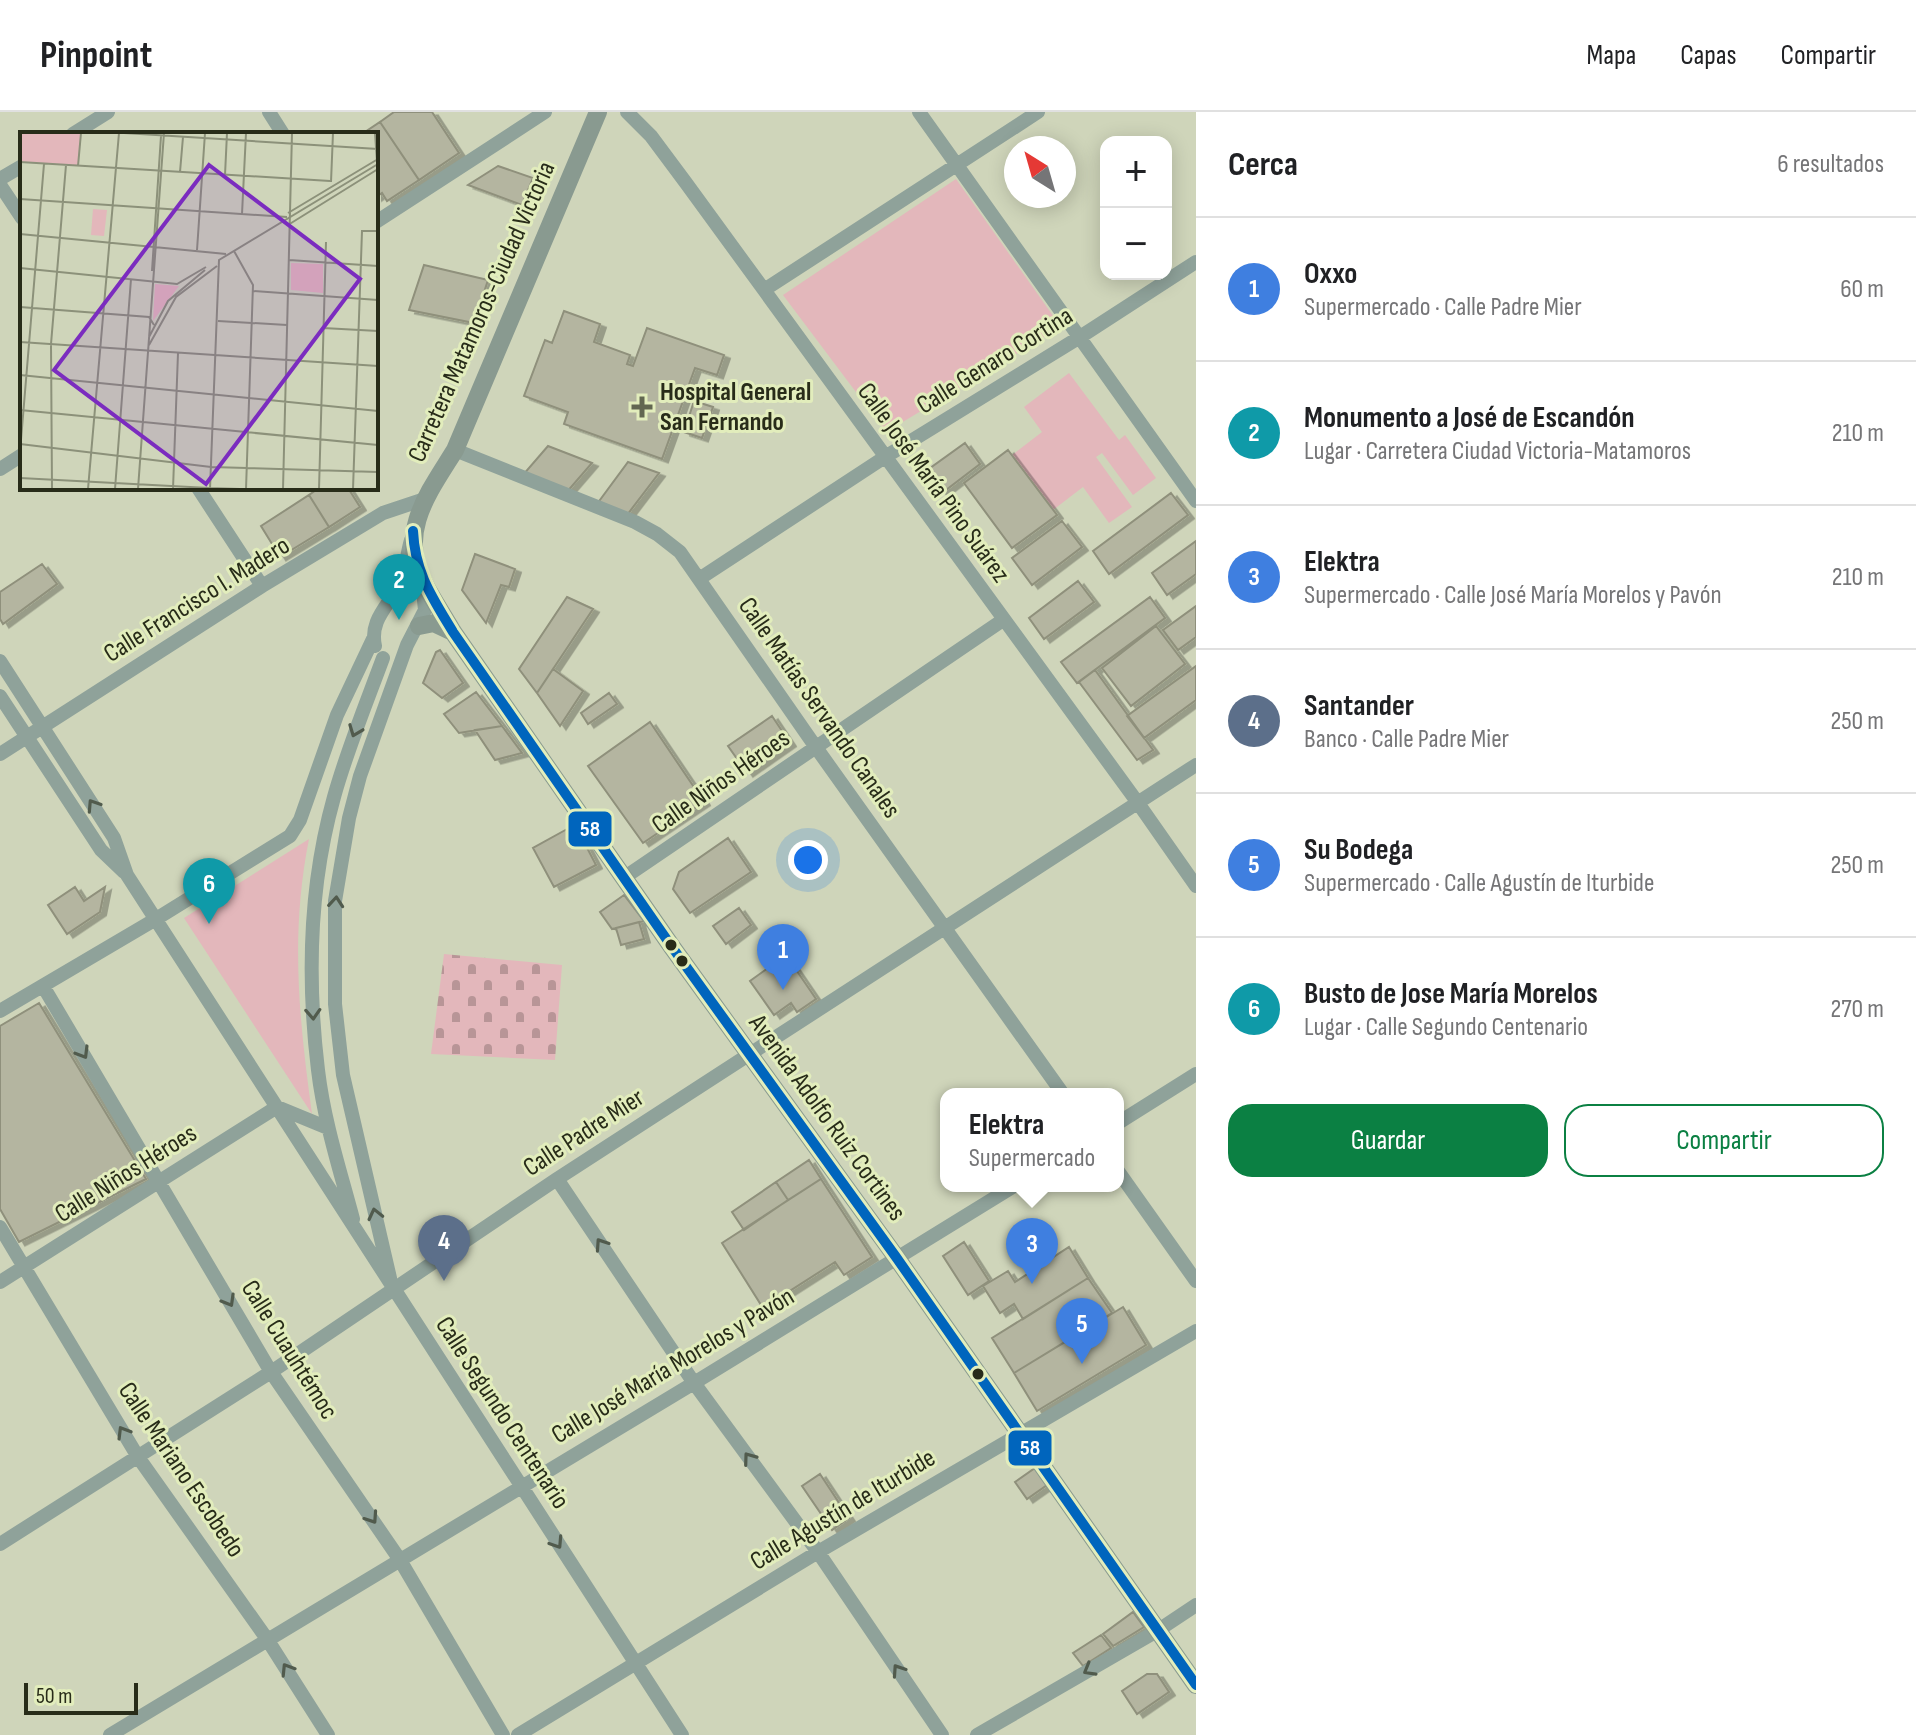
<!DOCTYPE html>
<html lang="es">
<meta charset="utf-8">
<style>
body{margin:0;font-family:"Sofia Sans Condensed",sans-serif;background:#f6f6f6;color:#202124}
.controls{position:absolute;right:24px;top:24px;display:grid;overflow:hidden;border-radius:16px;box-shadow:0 4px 20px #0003}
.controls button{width:72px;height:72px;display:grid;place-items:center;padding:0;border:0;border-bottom:2px solid #e0e0e0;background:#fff;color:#202124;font:40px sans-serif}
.compass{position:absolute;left:1004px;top:24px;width:72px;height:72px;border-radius:50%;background:#fff;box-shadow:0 4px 20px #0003;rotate:323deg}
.scale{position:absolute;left:24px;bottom:20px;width:114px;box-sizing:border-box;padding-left:8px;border:4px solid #282c19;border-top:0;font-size:22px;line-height:28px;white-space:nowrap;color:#282c19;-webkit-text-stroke:6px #e2edbc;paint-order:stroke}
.you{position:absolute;left:808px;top:748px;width:28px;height:28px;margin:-20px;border:6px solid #fff;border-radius:50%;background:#1a73e8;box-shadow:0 0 0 12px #1a73e833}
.badge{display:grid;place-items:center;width:52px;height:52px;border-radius:50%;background:#0b8043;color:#fff;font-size:26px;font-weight:700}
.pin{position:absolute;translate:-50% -66px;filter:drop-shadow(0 2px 4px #0008)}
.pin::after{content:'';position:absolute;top:42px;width:28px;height:24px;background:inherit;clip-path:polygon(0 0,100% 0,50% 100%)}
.popup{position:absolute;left:940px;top:976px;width:184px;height:104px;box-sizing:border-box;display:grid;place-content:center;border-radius:16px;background:#fff;filter:drop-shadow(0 2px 6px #0005);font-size:26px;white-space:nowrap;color:#757577}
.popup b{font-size:30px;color:#202124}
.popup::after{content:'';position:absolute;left:50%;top:100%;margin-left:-16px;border:16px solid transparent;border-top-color:#fff}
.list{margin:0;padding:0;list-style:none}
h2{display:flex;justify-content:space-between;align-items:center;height:104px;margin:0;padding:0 32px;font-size:34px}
h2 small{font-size:26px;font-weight:400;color:#757577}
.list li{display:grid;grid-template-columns:52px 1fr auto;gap:24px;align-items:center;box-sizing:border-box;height:144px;padding:0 32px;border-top:2px solid #e0e0e0}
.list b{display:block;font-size:30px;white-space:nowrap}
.list p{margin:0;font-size:26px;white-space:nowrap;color:#757577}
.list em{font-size:26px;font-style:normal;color:#757577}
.actions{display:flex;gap:16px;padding:24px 32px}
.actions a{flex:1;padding:18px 0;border:2px solid #0b8043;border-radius:24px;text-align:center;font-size:28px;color:#0b8043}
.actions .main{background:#0b8043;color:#fff}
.map{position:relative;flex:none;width:1196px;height:1623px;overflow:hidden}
header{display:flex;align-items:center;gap:48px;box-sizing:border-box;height:112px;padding:0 40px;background:#fff;border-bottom:2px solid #e0e0e0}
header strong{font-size:38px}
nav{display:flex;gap:44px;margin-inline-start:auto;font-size:28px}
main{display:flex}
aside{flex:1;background:#fff}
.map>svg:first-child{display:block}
.cemetery{fill:url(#cemetery-stones)}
.park{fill:#e3b7bb}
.building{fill:#b4b5a0;stroke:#8f907b;stroke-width:2;filter:url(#shadow)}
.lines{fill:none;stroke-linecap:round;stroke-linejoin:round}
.minor{stroke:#8fa29a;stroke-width:14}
.major{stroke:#899a90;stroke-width:18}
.bus-1-casing{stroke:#e2edbc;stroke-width:16}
.bus-1{stroke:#0065bd;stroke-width:10}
.oneway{stroke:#515b4d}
.poi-dot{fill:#626751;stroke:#e2edbc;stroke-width:3}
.bus-dot{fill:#282c19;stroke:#e2edbc;stroke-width:3}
.labels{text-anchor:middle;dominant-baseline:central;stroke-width:6;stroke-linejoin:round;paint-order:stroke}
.street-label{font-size:26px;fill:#282c19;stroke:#e2edbc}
.poi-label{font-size:26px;font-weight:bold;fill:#282c19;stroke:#e2edbc;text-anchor:start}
.inset-road{fill:none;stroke:#8c917a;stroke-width:2}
.view{fill:#7b2cbf;fill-opacity:0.15;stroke:#7b2cbf;stroke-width:4}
.inset-edge{fill:none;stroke:#282c19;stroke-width:4}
.line-badge{stroke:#e2edbc;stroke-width:3}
.badge-label{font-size:22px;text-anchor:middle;font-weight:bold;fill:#fff}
</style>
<header>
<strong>Pinpoint</strong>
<nav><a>Mapa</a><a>Capas</a><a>Compartir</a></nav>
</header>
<main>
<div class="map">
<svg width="1196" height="1623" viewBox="0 0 1196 1623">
<defs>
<pattern id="cemetery-stones" width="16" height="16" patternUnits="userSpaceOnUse" patternTransform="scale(2)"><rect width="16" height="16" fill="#e3b7bb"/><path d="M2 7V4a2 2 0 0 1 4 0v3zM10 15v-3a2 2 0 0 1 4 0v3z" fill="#b89597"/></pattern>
<filter id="shadow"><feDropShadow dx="6" dy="3.5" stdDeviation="0" flood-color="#0004"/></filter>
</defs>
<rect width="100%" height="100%" fill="#cfd5ba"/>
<path class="cemetery" d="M444,842L562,853L555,948L431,942Z"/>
<path class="park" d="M956,67L1061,215L886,320L783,183Z
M1069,261L1119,328L1125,323L1156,366L1133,383L1102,341L1096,345L1132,395L1109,411L1083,375L1053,398L1012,343L1042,320L1024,295Z
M309,727C290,822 299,907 312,1002L184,806Z"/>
<path class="building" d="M394,0H432L459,41L419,68L380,10Z
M380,10L419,68L387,89L382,81L376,85V22H362Z
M498,54L533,66L522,93L468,73Z
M424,153L488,168L474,211L409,198Z
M564,199L600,212L594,230L630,243L627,252L633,254L647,216L724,243L717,263L695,256L662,347L564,312L568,300L524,284L545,228L552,231Z
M694,289L713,295L702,326L684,320Z
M965,331L980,352L942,381L926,359Z
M548,334L592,351L566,381L522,364Z
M1008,338L1057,403L1012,436L964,371Z
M628,350L659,361L627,403L597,392Z
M319,376H348L360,395L329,415L309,383Z
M1171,381L1188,403L1109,462L1093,439Z
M309,383L329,415L280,445L261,414Z
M1062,409L1082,435L1032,473L1012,446Z
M1196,429V462L1167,483L1152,461Z
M475,442L515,457L509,475L501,473L486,511L462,478Z
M42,452L57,472L3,512L0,507V480Z
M1078,469L1094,490L1044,527L1029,506Z
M567,485L593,497L537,581L519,557Z
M1150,485L1165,506L1077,571L1061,550Z
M1196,494V525L1178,538L1163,518Z
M1156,514L1185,552L1131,594L1102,556Z
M440,538L463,571L442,586L423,571L436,540Z
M1196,554V588L1144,626L1127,604Z
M553,557L583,579L560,614L537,581Z
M1095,558L1153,638L1137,648L1079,570Z
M476,580L502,614L459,621L444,602Z
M609,581L617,592L588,612L581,601Z
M772,604L790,631L747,661L728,634Z
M650,610L704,690L643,731L588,654Z
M502,614L522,641L495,648L475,618Z
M569,716L578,733L584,730L596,753L554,775L533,736Z
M728,726L751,760L690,801L673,777L679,760Z
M75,775L84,789L105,775L100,800L67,822L48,793Z
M624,783L644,809L612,817L600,800Z
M739,796L751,813L726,832L713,814Z
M639,810L644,827L621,833L616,816Z
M786,843L816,887L797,900L791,891L774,903L750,869Z
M39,891L146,1067L19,1130L0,1097V914Z
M809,1048L821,1067L788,1088L776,1070Z
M821,1067L872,1145L844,1163L835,1150L763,1196L722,1131Z
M776,1070L788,1088L744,1118L732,1100Z
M964,1130L989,1169L968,1183L943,1144Z
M1069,1135L1088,1166L1023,1207L1014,1192L1000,1201L983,1174L1008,1159L1015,1170Z
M1088,1166L1112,1201L1014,1261L992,1226Z
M1123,1195L1146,1233L1037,1299L1014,1261Z
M1035,1356L1047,1373L1027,1387L1015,1370Z
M820,1362L849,1406L832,1418L802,1374Z
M1133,1500L1144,1515L1113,1534L1103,1522Z
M1101,1523L1111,1536L1083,1554L1073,1541Z
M1147,1562H1157L1169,1580L1137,1602L1122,1579Z"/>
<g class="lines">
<path class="minor" d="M269,0L283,22
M627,0L651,24L686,71L1138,691L1196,774
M919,0L1196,389
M73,22L108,0
M0,67L22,54
M0,73L22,106
M376,110L545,0
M764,178L1038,0
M455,338L635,410L657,422L680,440L815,634L1063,982
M0,357L22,343
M198,376L262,474
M699,467L885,345L1080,225L1196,150
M375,534C369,507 390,493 400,471C406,458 407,441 411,428
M0,549L114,726L127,763L682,1623
M0,584L101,738L124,760
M0,642L262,474L383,401L425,387
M625,765L1003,508
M43,874L271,1260L400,1448L503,1623
M0,899L156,807L290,724L300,708L337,603L373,527
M1118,1011L1196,962
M1118,1059L1196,1169
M557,1067L694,1271L818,1440L942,1623
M353,1107C340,1058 324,1009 318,958C307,867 309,774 334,685C347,638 366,592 383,546
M0,1115L138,1345L267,1527L328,1623
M390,1166L343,963L335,892V789L349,706L360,664L407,533L425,498L422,469H408L395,478
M0,1170L277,995L328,1016
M0,1432L271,1260L557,1067L1196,653
M110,1623L694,1271L1014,1074
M518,1623L818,1440L1196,1219
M977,1623L1157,1519L1196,1493"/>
<path class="major" d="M598,0L455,338C429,380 397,420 424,471C433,488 444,504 453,520L672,835L896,1145L1196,1573
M419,514L434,511L453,520"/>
<g class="bus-1-casing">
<path id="bus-1" d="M413,419C415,461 432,485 453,520L672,835L896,1145L1196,1573"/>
</g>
<use href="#bus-1" class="bus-1"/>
</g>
<defs><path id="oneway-chevron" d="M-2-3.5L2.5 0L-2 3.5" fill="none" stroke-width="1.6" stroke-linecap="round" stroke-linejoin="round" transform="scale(2)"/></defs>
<g class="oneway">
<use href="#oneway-chevron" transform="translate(355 619) rotate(111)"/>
<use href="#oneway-chevron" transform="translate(93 693) rotate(-123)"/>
<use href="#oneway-chevron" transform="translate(336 790) rotate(-85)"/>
<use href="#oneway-chevron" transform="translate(313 902) rotate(87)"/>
<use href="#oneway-chevron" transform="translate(83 941) rotate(59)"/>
<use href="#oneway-chevron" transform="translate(375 1102) rotate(-103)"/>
<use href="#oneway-chevron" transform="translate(601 1132) rotate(-124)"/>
<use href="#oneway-chevron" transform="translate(229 1189) rotate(60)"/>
<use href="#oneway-chevron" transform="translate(123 1320) rotate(-121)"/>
<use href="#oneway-chevron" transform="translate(749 1346) rotate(-126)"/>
<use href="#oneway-chevron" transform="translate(372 1406) rotate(56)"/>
<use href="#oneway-chevron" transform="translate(557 1431) rotate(57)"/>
<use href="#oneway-chevron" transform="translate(287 1557) rotate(-122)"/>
<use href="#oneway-chevron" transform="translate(898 1558) rotate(-124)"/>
<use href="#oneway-chevron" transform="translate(1089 1558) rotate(150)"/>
</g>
<path class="poi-dot" d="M638 283h8v8h8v8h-8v8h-8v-8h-8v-8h8z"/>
<g class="bus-dot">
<circle cx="671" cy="833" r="7"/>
<circle cx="682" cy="849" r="7"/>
<circle cx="978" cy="1262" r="7"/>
</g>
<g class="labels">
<g class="street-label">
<text transform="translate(482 200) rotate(-66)">Carretera Matamoros-Ciudad Victoria</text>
<text transform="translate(995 249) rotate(-32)">Calle Genaro Cortina</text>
<text transform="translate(933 371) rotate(54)">Calle José María Pino Suárez</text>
<text transform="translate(197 488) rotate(-32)">Calle Francisco I. Madero</text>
<text transform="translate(819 596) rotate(55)">Calle Matías Servando Canales</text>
<text transform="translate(721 670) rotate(-35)">Calle Niños Héroes</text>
<text transform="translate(827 1006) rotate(54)">Avenida Adolfo Ruiz Cortines</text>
<text transform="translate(584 1021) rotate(-33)">Calle Padre Mier</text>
<text transform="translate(126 1062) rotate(-32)">Calle Niños Héroes</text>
<text transform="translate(289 1238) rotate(58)">Calle Cuauhtémoc</text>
<text transform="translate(673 1254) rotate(-31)">Calle José María Morelos y Pavón</text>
<text transform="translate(502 1301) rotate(57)">Calle Segundo Centenario</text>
<text transform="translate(181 1358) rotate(56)">Calle Mariano Escobedo</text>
<text transform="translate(843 1398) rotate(-31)">Calle Agustín de Iturbide</text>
</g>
<g class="poi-label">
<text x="660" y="280">Hospital General<tspan x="660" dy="30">San Fernando</tspan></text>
</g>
</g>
<g transform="translate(20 20)">
<rect width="358" height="358" fill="#cfd5ba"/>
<path d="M0,1H61L58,34L0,30ZM73,77L87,78L84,104L71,103ZM271,131L303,132V161L271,158ZM135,152L159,154L133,189Z" fill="#e3b7bb"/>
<path class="inset-road" d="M104,1L358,17M355,1L357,30M0,30L310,49M58,34L61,1M160,40L163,5M205,43L207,1M311,50L313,1M0,67L267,85M268,81L358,27M222,82L226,1M268,93L358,37M0,102L206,122M177,118L185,1M214,119L233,153L226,357M269,128L358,134M0,136L157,152L186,135M132,139L141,4M233,159L358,168M0,175L129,185L134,193M198,189L267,193M303,196L358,199M129,205L148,169L185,138M0,210L358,234M129,213L156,165L197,134M0,243L358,279M0,278L358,313M0,312L191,335L358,340M0,320L24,32M0,346L189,356M190,356L220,357M32,357L31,212L46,33M68,357L99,1M95,357L111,147M118,357L144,1M153,357L158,221M190,357L199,128L358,32M263,357L272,1M299,357L306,110M333,357L342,99H358"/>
<path class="view" d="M189,33L340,147L186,352L34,238Z"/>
<rect width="358" height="358" class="inset-edge"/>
</g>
<g class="line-badge">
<rect x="567" y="698" width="46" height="38" rx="8" fill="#0065bd"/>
<rect x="1007" y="1317" width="46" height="38" rx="8" fill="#0065bd"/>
</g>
<g class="badge-label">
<text x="590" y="724">58</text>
<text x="1030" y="1343">58</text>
</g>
</svg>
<div class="controls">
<button>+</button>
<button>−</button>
</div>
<svg class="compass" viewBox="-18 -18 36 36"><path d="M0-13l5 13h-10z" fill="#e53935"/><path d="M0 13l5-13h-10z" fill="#757577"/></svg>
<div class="scale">50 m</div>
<div class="you"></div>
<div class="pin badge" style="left:783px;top:878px;background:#3f7fe0">1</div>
<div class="pin badge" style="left:399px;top:508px;background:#0f9aa8">2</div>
<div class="pin badge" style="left:1032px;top:1172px;background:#3f7fe0">3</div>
<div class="popup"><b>Elektra</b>Supermercado</div>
<div class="pin badge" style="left:444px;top:1169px;background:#5c6f8a">4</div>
<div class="pin badge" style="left:1082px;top:1252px;background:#3f7fe0">5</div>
<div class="pin badge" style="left:209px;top:812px;background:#0f9aa8">6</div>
</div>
<aside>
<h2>Cerca<small>6 resultados</small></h2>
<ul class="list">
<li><span class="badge" style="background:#3f7fe0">1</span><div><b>Oxxo</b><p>Supermercado · Calle Padre Mier</p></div><em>60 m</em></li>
<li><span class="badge" style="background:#0f9aa8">2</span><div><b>Monumento a José de Escandón</b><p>Lugar · Carretera Ciudad Victoria-Matamoros</p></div><em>210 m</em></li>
<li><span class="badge" style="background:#3f7fe0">3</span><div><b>Elektra</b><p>Supermercado · Calle José María Morelos y Pavón</p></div><em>210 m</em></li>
<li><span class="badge" style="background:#5c6f8a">4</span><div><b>Santander</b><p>Banco · Calle Padre Mier</p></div><em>250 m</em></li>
<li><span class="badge" style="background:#3f7fe0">5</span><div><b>Su Bodega</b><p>Supermercado · Calle Agustín de Iturbide</p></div><em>250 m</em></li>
<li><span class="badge" style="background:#0f9aa8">6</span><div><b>Busto de Jose María Morelos</b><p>Lugar · Calle Segundo Centenario</p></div><em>270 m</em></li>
</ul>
<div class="actions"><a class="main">Guardar</a><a>Compartir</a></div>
</aside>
</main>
